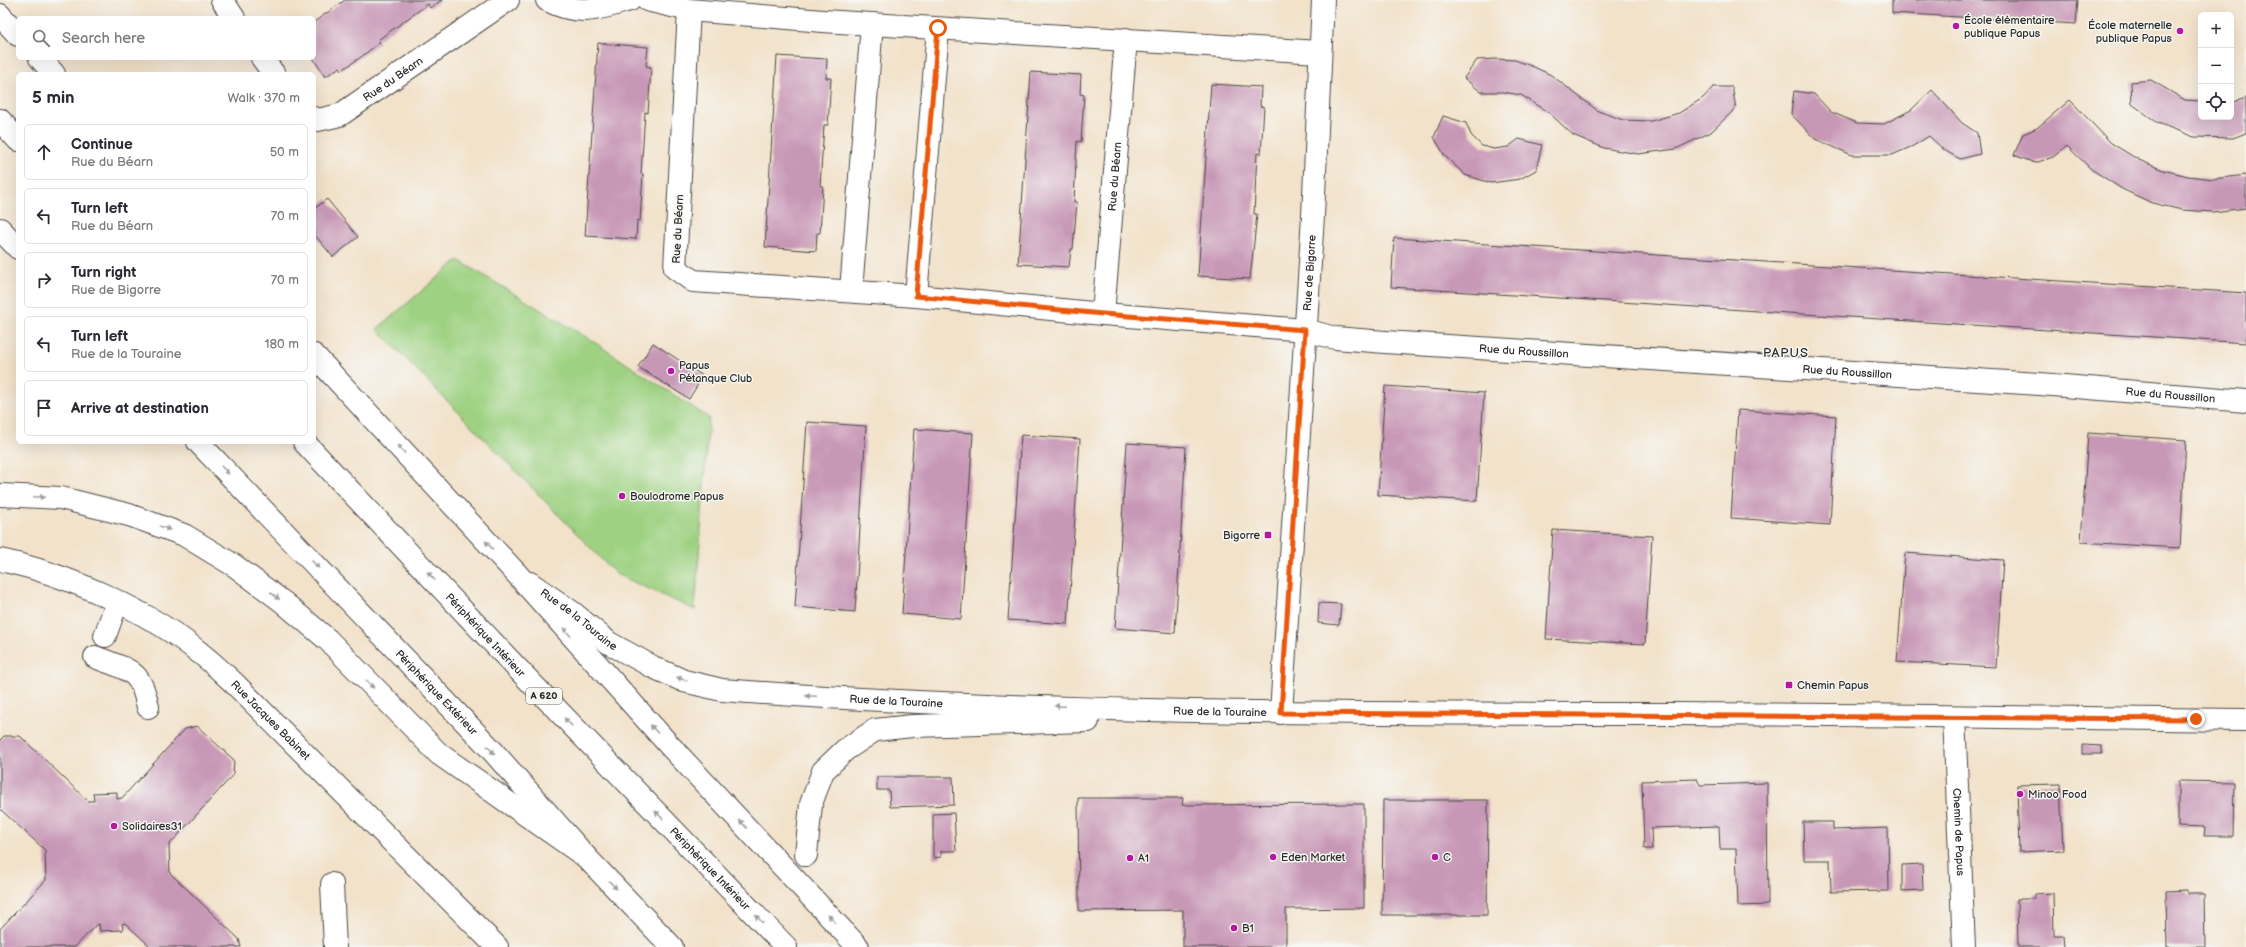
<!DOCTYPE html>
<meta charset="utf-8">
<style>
body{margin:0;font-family:"Balsamiq Sans",sans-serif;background:#f2f2f3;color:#2b2b33}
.controls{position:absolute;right:12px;top:12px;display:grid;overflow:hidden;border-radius:6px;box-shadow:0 4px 16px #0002}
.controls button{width:36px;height:36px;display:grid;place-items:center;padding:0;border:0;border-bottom:1px solid #e1e1e2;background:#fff;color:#2b2b33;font:20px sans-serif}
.stop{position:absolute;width:12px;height:12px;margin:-9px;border:3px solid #ea580c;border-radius:50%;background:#fff}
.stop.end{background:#ea580c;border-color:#fff;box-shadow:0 1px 4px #0008}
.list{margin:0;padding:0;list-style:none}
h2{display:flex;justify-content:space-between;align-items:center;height:52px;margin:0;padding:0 16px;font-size:17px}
h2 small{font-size:13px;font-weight:400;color:#7c7c81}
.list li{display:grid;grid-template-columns:26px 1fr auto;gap:12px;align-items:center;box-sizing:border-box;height:56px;margin:0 8px 8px;padding:0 8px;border:1px solid #e1e1e2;border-radius:6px}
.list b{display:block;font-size:15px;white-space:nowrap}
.list p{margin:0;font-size:13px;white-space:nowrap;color:#7c7c81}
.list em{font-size:13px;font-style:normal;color:#7c7c81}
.icon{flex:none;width:22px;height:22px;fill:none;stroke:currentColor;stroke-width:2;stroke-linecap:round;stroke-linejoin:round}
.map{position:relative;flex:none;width:2246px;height:947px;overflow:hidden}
.search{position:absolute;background:#fff;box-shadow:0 4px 16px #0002;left:16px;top:16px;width:300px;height:44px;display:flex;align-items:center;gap:10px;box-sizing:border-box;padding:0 14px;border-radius:6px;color:#7c7c81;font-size:15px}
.panel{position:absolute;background:#fff;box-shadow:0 4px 16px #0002;left:16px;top:72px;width:300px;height:372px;border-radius:6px}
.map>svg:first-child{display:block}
.green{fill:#9ed282;stroke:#647e56}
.building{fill:#c797b6}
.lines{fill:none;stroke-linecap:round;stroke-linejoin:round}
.minor-casing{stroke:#494643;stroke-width:24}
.highway-casing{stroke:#494643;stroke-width:24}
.minor{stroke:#fff;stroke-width:22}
.highway{stroke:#fff;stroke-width:22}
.oneway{fill:#a0a0a0}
.route{stroke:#ea580c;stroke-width:5}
.poi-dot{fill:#b5179e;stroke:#f6f6f2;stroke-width:1.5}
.labels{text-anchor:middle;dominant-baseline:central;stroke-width:3;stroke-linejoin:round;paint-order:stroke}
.shield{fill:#f6f6f2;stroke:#686867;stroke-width:1}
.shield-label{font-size:10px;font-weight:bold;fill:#2b2b2b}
.poi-label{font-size:11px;fill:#2b2b2b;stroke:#f6f6f2;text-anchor:start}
.street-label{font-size:11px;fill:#2b2b2b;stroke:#f6f6f2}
.quarter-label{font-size:13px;letter-spacing:1px;fill:#2b2b2b;stroke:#f6f6f2}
</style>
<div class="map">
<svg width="2246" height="947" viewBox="0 0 2246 947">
<rect width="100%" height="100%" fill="#f6f6f2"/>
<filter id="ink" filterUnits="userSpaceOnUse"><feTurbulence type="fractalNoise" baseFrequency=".025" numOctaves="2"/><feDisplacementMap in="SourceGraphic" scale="8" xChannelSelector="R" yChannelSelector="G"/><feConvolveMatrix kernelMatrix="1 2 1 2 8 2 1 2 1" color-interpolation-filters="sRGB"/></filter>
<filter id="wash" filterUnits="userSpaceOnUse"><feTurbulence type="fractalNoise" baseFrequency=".012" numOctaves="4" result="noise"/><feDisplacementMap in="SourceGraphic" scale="16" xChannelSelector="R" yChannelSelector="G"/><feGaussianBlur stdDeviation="0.9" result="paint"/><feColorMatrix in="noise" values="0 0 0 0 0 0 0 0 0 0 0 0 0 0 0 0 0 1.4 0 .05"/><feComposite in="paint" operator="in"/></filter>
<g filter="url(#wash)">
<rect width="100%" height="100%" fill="#f2e2ca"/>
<path class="green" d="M458,260L591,340L709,418L695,610L616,574L377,329Z"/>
<g id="blocks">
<path class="building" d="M345,0H442L430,8L428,4L378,40L380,42L361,57L342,70L340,67L325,77L313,58L314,22Z
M1892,0H2078L2076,24L1892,13Z
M598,43L648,47L646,66L651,67L648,113L645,112L641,174H643L640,221L637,220L636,239L585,236Z
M777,56L827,59L826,78H831L828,125H824L820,186H823L820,233H817L816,251L765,247Z
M1495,59L1515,60L1534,67L1551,75L1598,111L1623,120L1651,121L1679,113L1703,98L1713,87H1732L1736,108L1711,132L1676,149L1638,154L1604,148L1573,135L1547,111L1521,95L1502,92H1481L1464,78L1477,60Z
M1031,72L1081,75L1080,94L1084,95L1081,142L1077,141L1074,202H1077L1073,249H1071L1069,267L1018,264Z
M2151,80L2185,100L2201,101V117H2231V103L2246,98V133L2233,138L2194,137L2158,123L2132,104L2131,82Z
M1211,84L1261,87L1260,106L1264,107L1261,154L1257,153L1254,214H1257L1250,279L1198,276Z
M1932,90L1962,123L1977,133L1980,154L1960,159L1944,150L1929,136L1913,146L1892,155H1852L1815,139L1791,114L1794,91L1814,94L1831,112L1857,123L1884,124L1911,110Z
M2070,100L2111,143L2139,160L2163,170L2188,176L2213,179L2246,175V208L2213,212L2182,210L2152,203L2122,189L2091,169L2067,146L2053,157L2035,163L2014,155L2023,134L2037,128Z
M1443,116L1466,123L1471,135L1482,146L1494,149L1508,147L1519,139L1542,145L1536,170L1520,179L1491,183L1465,175L1445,156L1434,137Z
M327,199L358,237L333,257L314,234V209Z
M1394,238L2246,293V343L1391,287Z
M653,343L703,376L689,399L638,367Z
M1385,386L1484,393L1477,501L1378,495Z
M1738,410L1836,416L1830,525L1731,518Z
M807,422L866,426L855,612L795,607Z
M914,429L973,433L961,619L902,614Z
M2088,433L2186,440L2180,548L2081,542Z
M1021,435L1080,439L1068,624L1008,620Z
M1127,443L1186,447L1175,633L1115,628Z
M1553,530L1652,536L1645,644L1546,639Z
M1905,553L2003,560L1996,667L1897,662Z
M1319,603L1341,604L1339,625L1318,623Z
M197,726L234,760L233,775L169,845L170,873L239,939L241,947H151L125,923L122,924L123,930L100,931L99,924L96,925L75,947H0V929L46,880L45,850L0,809V740L4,736H20L88,801H94L93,793L117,792V799L122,798L185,729Z
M2082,745L2102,746V754H2082Z
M877,777H953L954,805L890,807L889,790H877Z
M1697,779L1700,785L1767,783L1768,905L1738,906L1736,849H1720L1719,826L1651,828L1652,849H1644L1642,781Z
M2178,781L2234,782L2233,836H2204L2205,827L2178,826Z
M2060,784L2063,850L2019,852L2017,785Z
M1078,798H1183L1182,805L1364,804V908L1286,909V947H1183V910L1079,911Z
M1383,800H1488L1487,915H1382Z
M954,813L956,851H941V857L933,858V814Z
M1803,822H1833V830L1888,828L1889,891L1831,892L1830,860H1804Z
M1922,864L1923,890L1902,891V865Z
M2187,890V894H2204L2205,947H2167L2166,891Z
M2053,893L2054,936H2063L2064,947H2018L2017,899H2034V894Z"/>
</g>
</g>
<g filter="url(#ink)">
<use href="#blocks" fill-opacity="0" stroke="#494643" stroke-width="1"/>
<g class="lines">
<g class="minor-casing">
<g id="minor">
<path d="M222,0L234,18"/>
<path d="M547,0C580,17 597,9 630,0"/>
<path d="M647,0L689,10L823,21L1319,52"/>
<path id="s1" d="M689,10L675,268L693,281L916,296L1103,314L1305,330L1335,338L1385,342L2040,384L2246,401"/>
<path d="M262,58L274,74"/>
<path id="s2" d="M314,118L318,120L340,115L508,0"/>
<path d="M851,291L872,24"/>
<path d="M916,296L938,29"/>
<path id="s3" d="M1103,314L1126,39"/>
<path id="s4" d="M0,560C64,573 150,611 200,653C212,662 223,673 234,683L497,947"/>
<path id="s5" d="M530,583L572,612L609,643L653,667L684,681L722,690C1035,714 1350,714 1664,714C1858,714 2052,718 2246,720"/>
<path d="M105,636L117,602"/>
<path d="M95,657C130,671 140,668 148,707"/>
<path id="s6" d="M1281,713L1313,216L1323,0"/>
<path id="s7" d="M1954,717L1964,947"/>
<path d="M806,855L811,804L823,771L845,750L875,730L912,726L1088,721"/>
<path d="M332,884L335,947"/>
</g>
</g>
<g class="highway-casing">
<g id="highway">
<path d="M0,15L18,35"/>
<path d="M40,58L54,74"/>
<path d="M0,120L18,140"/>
<path d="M0,229L18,248"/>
<path d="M314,355L516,573L670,746L858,947"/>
<path id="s8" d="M198,442L489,747L586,857L672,947"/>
<path id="s9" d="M304,442L515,666L786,947"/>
<path d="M0,495L61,498L129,515L184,535L235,566L283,602L328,640L439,754L586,857"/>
</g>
</g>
<use href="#minor" class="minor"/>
<use href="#highway" class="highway"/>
</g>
<defs><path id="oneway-solid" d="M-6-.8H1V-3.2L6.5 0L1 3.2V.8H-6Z"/></defs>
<g class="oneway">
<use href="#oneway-solid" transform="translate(401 449) rotate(-133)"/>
<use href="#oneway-solid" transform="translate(225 470) rotate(46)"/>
<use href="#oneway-solid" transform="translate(39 497) rotate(3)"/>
<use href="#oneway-solid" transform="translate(165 528) rotate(20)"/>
<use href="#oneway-solid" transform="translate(489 545) rotate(-133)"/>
<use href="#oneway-solid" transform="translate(315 564) rotate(46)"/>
<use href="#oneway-solid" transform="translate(431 576) rotate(-133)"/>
<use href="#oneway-solid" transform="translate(275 596) rotate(37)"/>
<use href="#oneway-solid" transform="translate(567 632) rotate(-132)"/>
<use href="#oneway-solid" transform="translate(682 679) rotate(-160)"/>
<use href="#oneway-solid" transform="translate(370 684) rotate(46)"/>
<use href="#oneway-solid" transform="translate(811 696) rotate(-178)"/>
<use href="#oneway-solid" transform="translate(1060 706) rotate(-178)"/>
<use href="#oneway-solid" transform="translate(568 722) rotate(-134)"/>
<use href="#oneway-solid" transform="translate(654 729) rotate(-132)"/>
<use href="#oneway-solid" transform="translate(491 750) rotate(48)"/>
<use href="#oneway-solid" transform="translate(659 815) rotate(-134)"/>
<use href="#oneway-solid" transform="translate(743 824) rotate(-133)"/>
<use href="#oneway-solid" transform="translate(613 885) rotate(46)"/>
<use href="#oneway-solid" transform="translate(759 919) rotate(-134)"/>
<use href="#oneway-solid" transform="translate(832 919) rotate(-133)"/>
</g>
</g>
<g class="lines" filter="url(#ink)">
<path class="route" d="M938,28L916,296L1103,314L1305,330L1281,713L2196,719"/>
</g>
<g class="poi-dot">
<circle cx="1956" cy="26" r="4"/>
<circle cx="2180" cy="31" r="4"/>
<circle cx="671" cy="371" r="4"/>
<circle cx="622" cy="496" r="4"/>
<rect x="1264" y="531" width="8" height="8" rx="2"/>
<rect x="1785" y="681" width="8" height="8" rx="2"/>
<circle cx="2020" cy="794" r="4"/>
<circle cx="114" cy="826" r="4"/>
<circle cx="1273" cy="857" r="4"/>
<circle cx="1435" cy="857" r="4"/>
<circle cx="1130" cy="858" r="4"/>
<circle cx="1234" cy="928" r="4"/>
</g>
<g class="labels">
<rect class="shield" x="526" y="688" width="36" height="16" rx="3"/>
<g class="shield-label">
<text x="544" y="696">A 620</text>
</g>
<g class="poi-label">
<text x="1964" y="20">École élémentaire<tspan x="1964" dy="13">publique Papus</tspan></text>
<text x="2172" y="25" text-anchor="end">École maternelle<tspan x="2172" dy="13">publique Papus</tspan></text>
<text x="679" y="365">Papus<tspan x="679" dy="13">Pétanque Club</tspan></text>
<text x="630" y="496">Boulodrome Papus</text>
<text x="1260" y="535" text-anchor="end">Bigorre</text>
<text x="1797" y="685">Chemin Papus</text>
<text x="2028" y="794">Minoo Food</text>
<text x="122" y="826">Solidaires31</text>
<text x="1281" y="857">Eden Market</text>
<text x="1443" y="857">C</text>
<text x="1138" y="858">A1</text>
<text x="1242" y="928">B1</text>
</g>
<g class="street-label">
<text stroke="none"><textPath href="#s2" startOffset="91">Rue du Béarn</textPath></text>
<text stroke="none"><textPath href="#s3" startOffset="138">Rue du Béarn</textPath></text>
<text transform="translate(678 229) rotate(-87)">Rue du Béarn</text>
<text stroke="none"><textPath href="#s6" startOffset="441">Rue de Bigorre</textPath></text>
<text stroke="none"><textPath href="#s1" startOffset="1115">Rue du Roussillon</textPath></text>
<text stroke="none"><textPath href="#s1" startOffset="1439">Rue du Roussillon</textPath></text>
<text stroke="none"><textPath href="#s1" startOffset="1763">Rue du Roussillon</textPath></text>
<text stroke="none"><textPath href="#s5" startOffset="61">Rue de la Touraine</textPath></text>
<text stroke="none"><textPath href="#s9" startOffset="265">Périphérique Intérieur</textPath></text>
<text stroke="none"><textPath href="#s8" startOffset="346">Périphérique Extérieur</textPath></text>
<text stroke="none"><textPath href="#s5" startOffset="397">Rue de la Touraine</textPath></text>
<text stroke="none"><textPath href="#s5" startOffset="721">Rue de la Touraine</textPath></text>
<text stroke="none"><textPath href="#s4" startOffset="320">Rue Jacques Babinet</textPath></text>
<text stroke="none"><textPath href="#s7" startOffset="115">Chemin de Papus</textPath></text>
<text stroke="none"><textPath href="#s9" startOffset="589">Périphérique Intérieur</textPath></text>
</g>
<g class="quarter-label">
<text x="1786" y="353">PAPUS</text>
</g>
</g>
</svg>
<div class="controls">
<button>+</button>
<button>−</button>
<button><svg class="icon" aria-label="locate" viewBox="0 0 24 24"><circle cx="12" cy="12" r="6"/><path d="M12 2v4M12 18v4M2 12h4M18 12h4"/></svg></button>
</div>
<div class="stop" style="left:938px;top:28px"></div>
<div class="stop end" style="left:2196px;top:719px"></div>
<div class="search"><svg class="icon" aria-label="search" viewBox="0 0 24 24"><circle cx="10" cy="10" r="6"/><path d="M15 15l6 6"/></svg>Search here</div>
<section class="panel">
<h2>5 min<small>Walk · 370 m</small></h2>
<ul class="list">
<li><svg class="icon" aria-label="ahead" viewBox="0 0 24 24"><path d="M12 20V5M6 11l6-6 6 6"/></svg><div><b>Continue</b><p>Rue du Béarn</p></div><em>50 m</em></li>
<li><svg class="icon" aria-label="left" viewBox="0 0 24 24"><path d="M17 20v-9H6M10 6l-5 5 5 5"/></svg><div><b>Turn left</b><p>Rue du Béarn</p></div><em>70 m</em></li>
<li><svg class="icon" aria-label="right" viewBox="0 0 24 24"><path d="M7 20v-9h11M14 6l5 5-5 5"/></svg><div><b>Turn right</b><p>Rue de Bigorre</p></div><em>70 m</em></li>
<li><svg class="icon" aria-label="left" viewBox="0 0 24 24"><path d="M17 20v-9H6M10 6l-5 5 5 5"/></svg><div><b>Turn left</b><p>Rue de la Touraine</p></div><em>180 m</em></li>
<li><svg class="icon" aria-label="arrive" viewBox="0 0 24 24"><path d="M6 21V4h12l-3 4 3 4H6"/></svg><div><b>Arrive at destination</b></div></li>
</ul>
</section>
</div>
